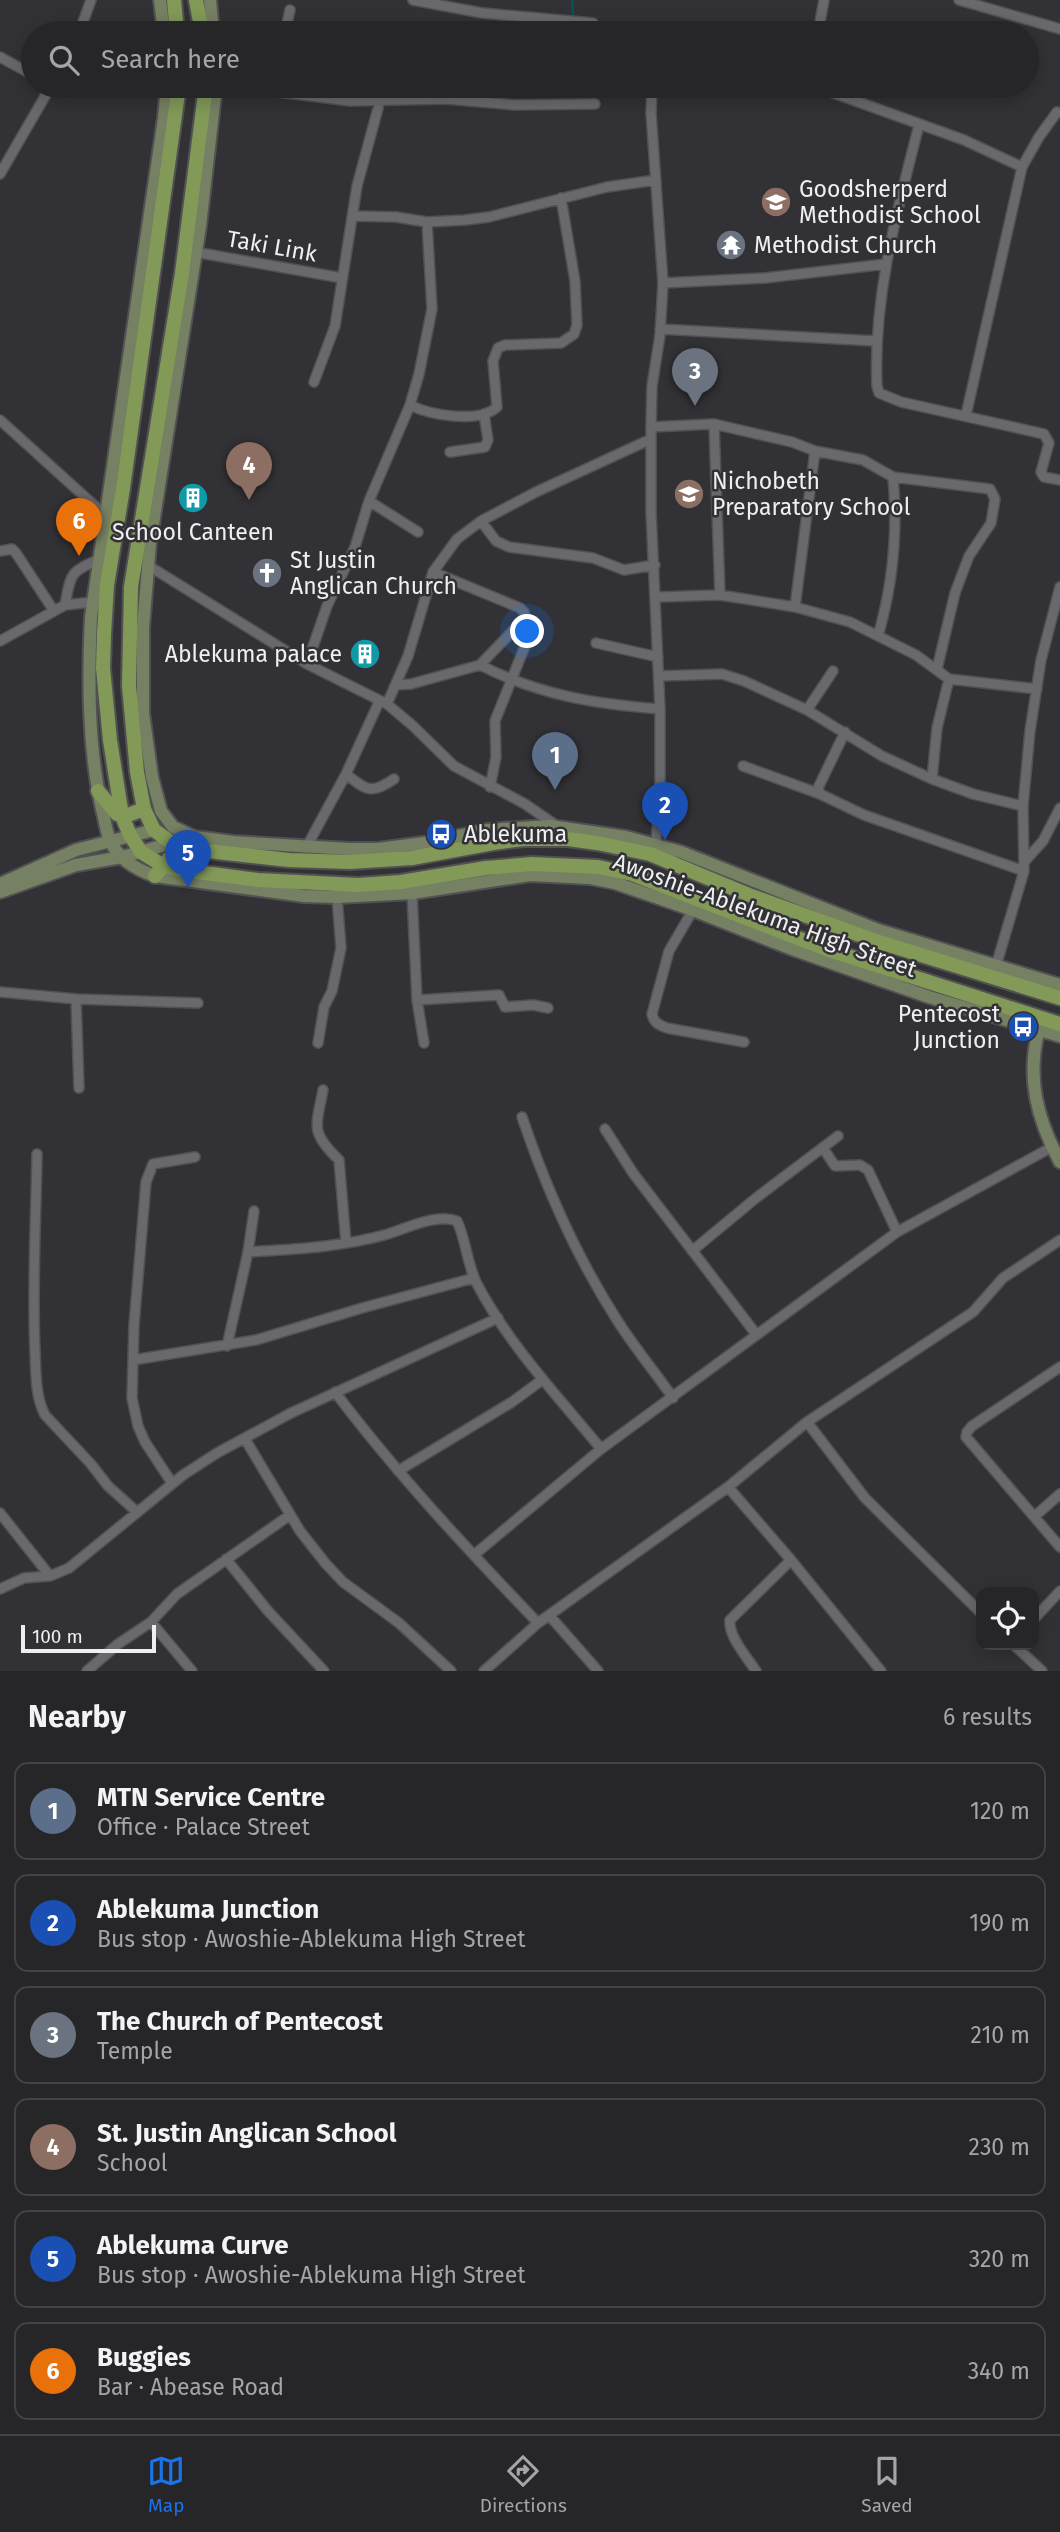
<!DOCTYPE html>
<meta charset="utf-8">
<style>
body{margin:0;font-family:"Fira Sans",sans-serif;background:#2e2d30;color:#f1f3f6}
.controls{position:absolute;right:21px;bottom:21px;display:grid;overflow:hidden;border-radius:14px;box-shadow:0 4px 18px #0003}
.controls button{width:63px;height:63px;display:grid;place-items:center;padding:0;border:0;border-bottom:2px solid #424245;background:#262528;color:#f1f3f6;font:35px sans-serif}
.scale{position:absolute;left:21px;bottom:18px;width:135px;box-sizing:border-box;padding-left:7px;border:4px solid #efeff2;border-top:0;font-size:19px;line-height:24px;white-space:nowrap;color:#efeff2;-webkit-text-stroke:5px #323135;paint-order:stroke}
.you{position:absolute;left:528px;top:632px;width:24px;height:24px;margin:-18px;border:5px solid #fff;border-radius:50%;background:#1a73e8;box-shadow:0 0 0 10px #1a73e833}
.badge{display:grid;place-items:center;width:46px;height:46px;border-radius:50%;background:#1a73e8;color:#fff;font-size:23px;font-weight:700}
.pin{position:absolute;translate:-50% -58px;filter:drop-shadow(0 2px 4px #0008)}
.pin::after{content:'';position:absolute;top:37px;width:24px;height:21px;background:inherit;clip-path:polygon(0 0,100% 0,50% 100%)}
.list{margin:0;padding:0;list-style:none}
h2{display:flex;justify-content:space-between;align-items:center;height:91px;margin:0;padding:0 28px;font-size:30px}
h2 small{font-size:23px;font-weight:400;color:#a4a5a8}
.list li{display:grid;grid-template-columns:46px 1fr auto;gap:21px;align-items:center;box-sizing:border-box;height:98px;margin:0 14px 14px;padding:0 14px;border:2px solid #424245;border-radius:14px}
.list b{display:block;font-size:26px;white-space:nowrap}
.list p{margin:0;font-size:23px;white-space:nowrap;color:#a4a5a8}
.list em{font-size:23px;font-style:normal;color:#a4a5a8}
.icon{flex:none;width:38px;height:38px;fill:none;stroke:currentColor;stroke-width:2;stroke-linecap:round;stroke-linejoin:round}
.map{position:relative;flex:none;width:1060px;height:1671px;overflow:hidden}
.search{position:absolute;background:#262528;box-shadow:0 4px 18px #0003;left:21px;right:21px;top:21px;height:77px;display:flex;align-items:center;gap:18px;box-sizing:border-box;padding:0 24px;border-radius:38px;color:#a4a5a8;font-size:26px}
.sheet{height:763px;background:#262528}
nav{display:flex;justify-content:space-around;align-items:center;box-sizing:border-box;height:98px;border-top:2px solid #424245;background:#262528;font-size:19px;color:#a4a5a8}
nav a{display:grid;justify-items:center;gap:4px}
nav .on{color:#1a73e8}
.map>svg:first-child{display:block}
.lines{fill:none;stroke-linecap:round;stroke-linejoin:round}
.stream{stroke:#015757;stroke-width:2.5}
.street-casing{stroke:#515154;stroke-width:12}
.secondary-casing{stroke:#515154;stroke-width:16}
.primary-casing{stroke:#515154;stroke-width:18}
.street{stroke:#69686d;stroke-width:9}
.secondary{stroke:#768062;stroke-width:12}
.primary{stroke:#829958;stroke-width:14}
.labels{text-anchor:middle;dominant-baseline:central;stroke-width:5;stroke-linejoin:round;paint-order:stroke}
.poi-label{font-size:23px;fill:#efeff2;stroke:#323135;text-anchor:start}
.street-label{font-size:23px;fill:#efeff2;stroke:#323135}
</style>
<div class="map">
<svg width="1060" height="1671" viewBox="0 0 1060 1671">
<rect width="100%" height="100%" fill="#323135"/>
<g class="lines">
<path class="stream" d="M572,0L573,14"/>
<g class="street-casing">
<path id="street" d="M413,0L482,13L593,23
M959,0L1060,29
M79,33L91,0
M285,33L290,10
M818,33L824,0
M0,57L33,75
M231,86L350,101L446,99L515,105L595,104
M652,86L651,113L663,283L660,335L652,386L651,427V512L660,709V788L656,843
M814,86L964,140L1022,167
M919,125C897,211 873,297 877,386L879,393L901,402L1044,434L1049,443L1041,472L1044,477L1060,480
M0,174L51,86
M353,216L396,217L427,222L465,220L489,217L607,187L656,180
M427,222L432,309L419,374L410,405C430,415 479,424 497,407L493,361L498,348L505,345L561,343L574,334L577,325L575,281L561,198
M195,252L342,278
M663,283L765,278L886,264
M660,329L876,341
M314,382L335,326L357,186L380,101
M966,415L1022,167L1039,137L1057,112
M0,420L106,516
M714,424L720,595
M651,427L714,424L792,442L815,451L863,460L893,477L990,489L995,499L991,523L969,556L955,593L937,669
M450,452L485,447L488,440L484,414
M369,501L418,532
M481,521L496,541L509,547L593,558L624,570L655,565
M0,551L12,549L16,553L54,611
M149,566L307,664L387,704L412,725L454,766L525,804L557,826
M657,597L720,595L795,607L850,622L916,655L949,679L1037,689
M65,605C71,574 69,572 100,559
M795,607L815,451
M878,636C893,584 898,531 893,477
M0,641L65,605L93,602
M596,643L658,657
M307,664L327,606L355,547L369,501L410,405
M480,665C539,695 595,704 660,709
M659,676L722,674L744,681L807,710L882,756L932,779L973,794L1023,806
M396,685L411,684L480,665L525,618L524,612L520,608L433,572
M387,704L408,656L433,572L457,539L481,521L536,492L651,439
M807,710L833,671
M743,766L820,794L864,815L1024,871
M346,774C366,790 371,795 394,779
M932,779L937,728L949,679
M490,787L496,757L495,721L529,636L525,618
M820,794L818,788L845,732
M306,848L346,774L379,702
M1024,862L1043,841L1060,808
M412,893L417,1000L424,1043
M693,910L669,951L652,1014C654,1023 659,1025 667,1028L744,1042
M996,966L1024,871L1023,806L1030,731L1041,660L1060,587
M0,992L76,999L198,1003
M76,999L79,1088
M417,1000L499,995L505,1007L533,1005L548,1008
M318,1043L324,1007L332,991L341,948L337,897
M323,1090C316,1127 310,1132 339,1160L346,1243
M522,1117C546,1188 576,1256 617,1320C634,1347 655,1372 673,1398
M605,1129L633,1173L756,1334
M823,1148L835,1166L860,1165L868,1170L897,1232
M37,1154C36,1220 32,1285 35,1351C36,1372 35,1396 45,1415L91,1464L108,1486L137,1512
M692,1251L756,1198L838,1136
M248,1252C296,1249 342,1247 388,1234C407,1228 437,1213 457,1221C466,1240 467,1263 476,1282C508,1344 557,1395 601,1449
M227,1346L248,1252L254,1211
M133,1360L256,1340L362,1308L474,1278
M1060,1367L972,1426L967,1432L966,1437L1060,1547
M335,1392C397,1474 467,1549 538,1623
M807,1422L865,1498L981,1613
M245,1439L300,1531L326,1564L343,1582L399,1623L451,1671
M398,1471L512,1402L542,1380
M172,1483L145,1442L138,1426L132,1398L134,1325L146,1182L153,1164L195,1157
M728,1487L791,1560L881,1671
M0,1513L50,1576
M1035,1516L1060,1494
M474,1555L601,1449L897,1232L1052,1147
M226,1559L268,1611L324,1671
M0,1589L24,1578L50,1576L69,1568L183,1475L217,1453L291,1413L498,1318
M549,1615L598,1671
M1034,1619L1060,1591
M151,1622L192,1671
M1014,1645L1042,1671
M87,1671L118,1644L151,1622L177,1594L290,1515
M484,1671L538,1623L728,1487L807,1422L973,1312L1003,1278L1060,1240
M756,1671C747,1657 728,1636 730,1620L791,1560"/>
</g>
<g class="secondary-casing">
<path id="secondary" d="M160,0L164,33
M210,0L213,33
M167,86L164,118L91,617C88,680 88,748 102,809C105,820 106,831 110,841C119,859 137,870 155,876L304,896L337,897L412,893L530,875L590,878L615,883L693,910L792,949L929,997L1060,1036
M216,86L200,226L150,543L143,627V713L152,777L161,811L173,827L195,837L233,842L349,849H378L424,843L488,830L550,826L626,837L681,852L878,930L1060,985
M0,884L76,850L154,830
M0,892L76,865L122,857L172,843
M1039,1029C1026,1077 1037,1119 1060,1162"/>
</g>
<g class="primary-casing">
<path id="primary" d="M174,0L177,33
M196,0L202,33
M179,86L123,488L107,585L104,634L103,668L110,740L122,816L130,835L141,852L162,865L181,870L258,880L358,885L401,882L486,868L532,864L598,867L632,874L826,949L1060,1024
M206,86L182,273L131,587L129,686L137,772L144,809L154,830L172,843L208,851L289,860L350,862L412,858L493,843L523,839H568L597,843L650,854L749,895L879,942L1060,998
M98,791L117,814L128,815L144,809
M155,876L172,855L193,851"/>
</g>
<use href="#street" class="street"/>
<use href="#secondary" class="secondary"/>
<use href="#primary" class="primary"/>
</g>
<defs>
<g id="school-disc" transform="scale(1.575)"><circle r="9.5" fill="#8d6e63" stroke="#323135"/><path d="M0-5L7-2L0 1L-7-2ZM-4 1L0 2.5L4 1V4Q0 6-4 4Z" fill="#fff"/></g>
<g id="temple-disc" transform="scale(1.575)"><circle r="9.5" fill="#6b7280" stroke="#323135"/><path d="M0-6L5-2H3V0L6.5 2.5H4V6H1.5V3h-3V6H-4V2.5H-6.5L-3 0V-2H-5Z" fill="#fff"/></g>
<g id="building-disc" transform="scale(1.575)"><circle r="9.5" fill="#0f9aa8" stroke="#323135"/><path d="M-4-6H4V6H1V3H-1V6H-4ZM-2.5-4.3h1.7v1.8h-1.7ZM.8-4.3h1.7v1.8H.8ZM-2.5-1h1.7V.8h-1.7ZM.8-1h1.7V.8H.8Z" fill="#fff"/></g>
<g id="church-disc" transform="scale(1.575)"><circle r="9.5" fill="#6b7280" stroke="#323135"/><path d="M-1.2-6h2.4v3.5h3.3v2.4h-3.3V6h-2.4V-.1h-3.3v-2.4h3.3Z" fill="#fff"/></g>
<g id="bus-disc" transform="scale(1.575)"><circle r="9.5" fill="#1a4fb4" stroke="#323135"/><path d="M-5-6H5V4H4V6H2V4H-2V6H-4V4H-5ZM-3.5-4V0h7V-4ZM-3.5 1.2v1.5H-2V1.2ZM2 1.2v1.5H3.5V1.2Z" fill="#fff"/></g>
</defs>
<g fill-rule="evenodd">
<use href="#school-disc" x="776" y="202"/>
<use href="#temple-disc" x="731" y="245"/>
<use href="#school-disc" x="689" y="494"/>
<use href="#building-disc" x="193" y="498"/>
<use href="#church-disc" x="267" y="573"/>
<use href="#building-disc" x="365" y="654"/>
<use href="#bus-disc" x="441" y="834"/>
<use href="#bus-disc" x="1023" y="1027"/>
</g>
<g class="labels">
<g class="poi-label">
<text x="799" y="189">Goodsherperd<tspan x="799" dy="26">Methodist School</tspan></text>
<text x="754" y="245">Methodist Church</text>
<text x="712" y="481">Nichobeth<tspan x="712" dy="26">Preparatory School</tspan></text>
<text x="193" y="532" text-anchor="middle">School Canteen</text>
<text x="290" y="560">St Justin<tspan x="290" dy="26">Anglican Church</tspan></text>
<text x="342" y="654" text-anchor="end">Ablekuma palace</text>
<text x="464" y="834">Ablekuma</text>
<text x="1000" y="1014" text-anchor="end">Pentecost<tspan x="1000" dy="26">Junction</tspan></text>
</g>
<g class="street-label">
<text transform="translate(272 246) rotate(10)">Taki Link</text>
<text transform="translate(765 915) rotate(20)">Awoshie-Ablekuma High Street</text>
</g>
</g>
</svg>
<div class="controls">
<button><svg class="icon" aria-label="locate" viewBox="0 0 24 24"><circle cx="12" cy="12" r="6"/><path d="M12 2v4M12 18v4M2 12h4M18 12h4"/></svg></button>
</div>
<div class="scale">100 m</div>
<div class="you"></div>
<div class="pin badge" style="left:555px;top:790px;background:#5c6f8a">1</div>
<div class="pin badge" style="left:665px;top:840px;background:#1a4fb4">2</div>
<div class="pin badge" style="left:695px;top:406px;background:#6b7280">3</div>
<div class="pin badge" style="left:249px;top:500px;background:#8d6e63">4</div>
<div class="pin badge" style="left:188px;top:888px;background:#1a4fb4">5</div>
<div class="pin badge" style="left:79px;top:556px;background:#e8710a">6</div>
<div class="search"><svg class="icon" aria-label="search" viewBox="0 0 24 24"><circle cx="10" cy="10" r="6"/><path d="M15 15l6 6"/></svg>Search here</div>
</div>
<section class="sheet">
<h2>Nearby<small>6 results</small></h2>
<ul class="list">
<li><span class="badge" style="background:#5c6f8a">1</span><div><b>MTN Service Centre</b><p>Office · Palace Street</p></div><em>120 m</em></li>
<li><span class="badge" style="background:#1a4fb4">2</span><div><b>Ablekuma Junction</b><p>Bus stop · Awoshie-Ablekuma High Street</p></div><em>190 m</em></li>
<li><span class="badge" style="background:#6b7280">3</span><div><b>The Church of Pentecost</b><p>Temple</p></div><em>210 m</em></li>
<li><span class="badge" style="background:#8d6e63">4</span><div><b>St. Justin Anglican School</b><p>School</p></div><em>230 m</em></li>
<li><span class="badge" style="background:#1a4fb4">5</span><div><b>Ablekuma Curve</b><p>Bus stop · Awoshie-Ablekuma High Street</p></div><em>320 m</em></li>
<li><span class="badge" style="background:#e8710a">6</span><div><b>Buggies</b><p>Bar · Abease Road</p></div><em>340 m</em></li>
</ul>
</section>
<nav>
<a class="on"><svg class="icon" aria-label="map" viewBox="0 0 24 24"><path d="M3 6l6-2 6 2 6-2v14l-6 2-6-2-6 2zM9 4v14M15 6v14"/></svg>Map</a>
<a><svg class="icon" aria-label="directions" viewBox="0 0 24 24"><path d="M12 3l9 9-9 9-9-9zM9 14v-3h6M13 9l2 2-2 2"/></svg>Directions</a>
<a><svg class="icon" aria-label="saved" viewBox="0 0 24 24"><path d="M7 4h10v16l-5-4-5 4z"/></svg>Saved</a>
</nav>
